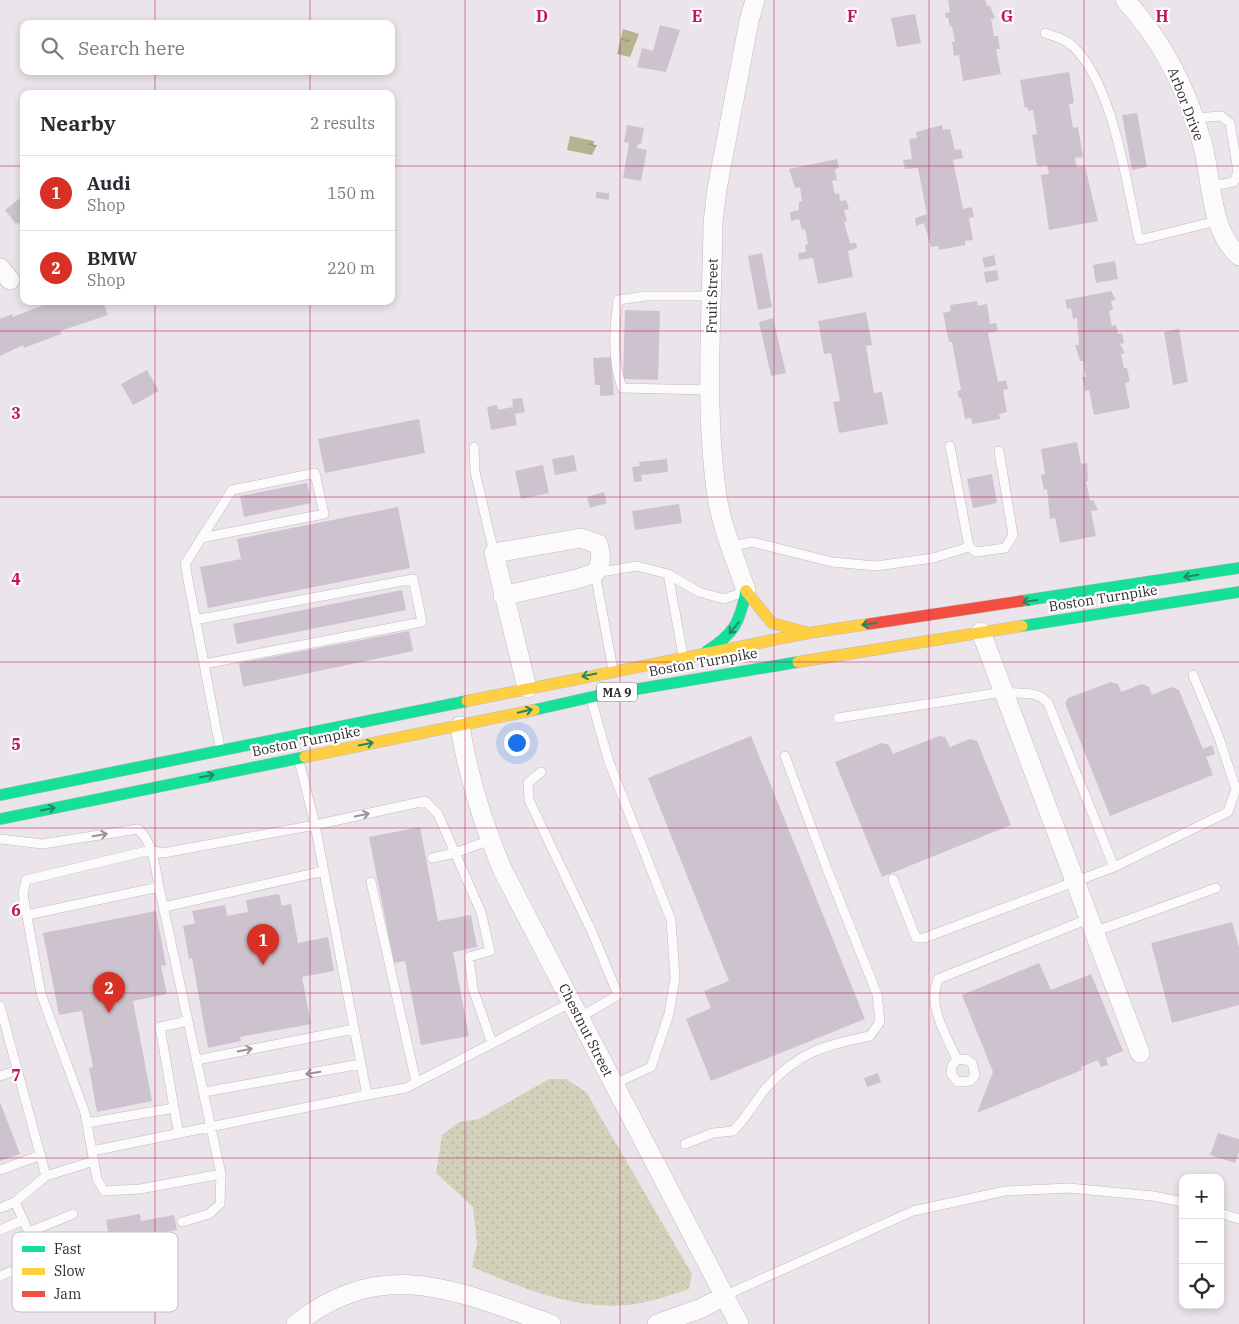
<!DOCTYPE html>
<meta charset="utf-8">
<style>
body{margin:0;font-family:"IBM Plex Serif",serif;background:#f2f2f3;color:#2b2b33}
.controls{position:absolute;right:15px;bottom:15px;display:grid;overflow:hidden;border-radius:10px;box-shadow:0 2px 8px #0003}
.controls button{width:45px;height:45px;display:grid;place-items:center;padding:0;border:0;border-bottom:1px solid #e1e1e2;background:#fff;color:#2b2b33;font:25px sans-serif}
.you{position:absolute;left:516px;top:742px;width:18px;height:18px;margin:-12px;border:4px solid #fff;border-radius:50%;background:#1a73e8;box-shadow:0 0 0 8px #1a73e833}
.badge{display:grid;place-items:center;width:32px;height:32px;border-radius:50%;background:#d93025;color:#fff;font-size:16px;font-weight:700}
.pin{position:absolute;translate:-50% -41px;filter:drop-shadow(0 1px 2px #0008)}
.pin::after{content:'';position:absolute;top:26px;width:18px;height:15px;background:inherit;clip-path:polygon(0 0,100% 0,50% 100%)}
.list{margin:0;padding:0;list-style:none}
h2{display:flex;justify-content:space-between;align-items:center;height:65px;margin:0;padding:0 20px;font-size:21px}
h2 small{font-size:16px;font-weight:400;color:#7c7c81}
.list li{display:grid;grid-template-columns:32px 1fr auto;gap:15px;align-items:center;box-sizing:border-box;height:75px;padding:0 20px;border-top:1px solid #e1e1e2}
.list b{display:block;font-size:19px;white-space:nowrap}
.list p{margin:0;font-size:16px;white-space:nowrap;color:#7c7c81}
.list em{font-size:16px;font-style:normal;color:#7c7c81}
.icon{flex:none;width:28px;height:28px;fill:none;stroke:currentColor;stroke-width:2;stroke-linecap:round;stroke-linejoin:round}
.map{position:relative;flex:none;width:1239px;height:1324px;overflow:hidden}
.search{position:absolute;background:#fff;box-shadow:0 2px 8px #0003;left:20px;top:20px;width:375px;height:55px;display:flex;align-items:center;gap:12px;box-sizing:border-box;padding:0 18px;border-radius:10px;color:#7c7c81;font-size:19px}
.panel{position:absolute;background:#fff;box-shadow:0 2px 8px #0003;left:20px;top:90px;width:375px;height:215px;border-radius:10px}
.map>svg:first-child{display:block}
.grass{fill:url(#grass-dots)}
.water{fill:url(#water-ripples)}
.building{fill:#cdc3ce}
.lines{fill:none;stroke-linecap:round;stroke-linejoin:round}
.lane-casing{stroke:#bfbbbf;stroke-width:10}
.street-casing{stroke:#bfbbbf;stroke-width:20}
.fast-casing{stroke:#bfbbbf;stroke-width:12}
.slow-casing{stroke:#bfbbbf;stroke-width:12}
.jam-casing{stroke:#bfbbbf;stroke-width:12}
.lane{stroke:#fcfbfc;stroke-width:9}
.street{stroke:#fcfbfc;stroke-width:19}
.fast{stroke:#16e098;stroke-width:11}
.slow{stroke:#ffcf43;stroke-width:11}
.jam{stroke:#f24e42;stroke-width:11}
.oneway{stroke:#238664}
.oneway2{stroke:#969496}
.grid{fill:none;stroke:#c2185b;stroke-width:1;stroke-opacity:0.55}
.labels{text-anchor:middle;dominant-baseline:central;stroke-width:4.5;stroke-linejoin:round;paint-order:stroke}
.shield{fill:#fff;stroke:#6e6b6e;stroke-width:1}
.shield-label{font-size:12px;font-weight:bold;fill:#302c30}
.street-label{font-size:14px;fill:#302c30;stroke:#fff}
.key{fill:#fff;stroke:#c1c0c1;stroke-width:1}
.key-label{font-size:14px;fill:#302c30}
.grid-label{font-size:16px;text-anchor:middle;font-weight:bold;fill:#c2185b;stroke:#fff;stroke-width:4.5;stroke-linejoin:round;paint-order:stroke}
</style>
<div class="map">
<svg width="1239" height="1324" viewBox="0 0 1239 1324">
<defs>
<pattern id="grass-dots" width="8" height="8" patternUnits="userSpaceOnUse" patternTransform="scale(1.25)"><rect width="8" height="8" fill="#d4d1bb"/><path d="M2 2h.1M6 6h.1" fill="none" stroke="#b6b4a1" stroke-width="1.8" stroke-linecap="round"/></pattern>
<pattern id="water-ripples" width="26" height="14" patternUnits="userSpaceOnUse" patternTransform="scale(1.25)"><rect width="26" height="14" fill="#b6b390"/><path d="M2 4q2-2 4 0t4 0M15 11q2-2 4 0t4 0" fill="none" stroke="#949276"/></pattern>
</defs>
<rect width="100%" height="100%" fill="#ebe5eb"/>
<path class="grass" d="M549,1079H566L586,1092L692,1274L689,1289C673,1294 657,1300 641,1303C581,1314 525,1289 472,1267L477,1245L473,1207L436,1173L442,1135L459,1122L479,1119Z"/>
<path class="water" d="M623,29L639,34L630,57L617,54Z
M570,136L594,141V145H597L592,155L567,150Z"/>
<path class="building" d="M948,0H985L987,6H990L995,18L991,19L994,36H998L1000,49H996L1001,74L963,81L959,55L954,56L952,42H955L952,26L950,27L948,18H946L945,13L950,12Z
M915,14L921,43L897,47L891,18Z
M660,25L680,30L666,72L637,67L642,48L653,51Z
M1069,72L1074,103L1069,104L1073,128L1078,127L1083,157L1075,158L1077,167L1085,166L1098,221L1049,230L1041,175L1049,174L1047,165L1037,166L1032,135L1037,134L1033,110L1028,111V107L1025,108L1020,80Z
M1137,113L1147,167L1132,170L1122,115Z
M627,125L644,128L641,144H638L637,148L647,150L641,181L623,178L629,143L624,142Z
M942,125L943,130L950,129L955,150L961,149L963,158L953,160L963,209L972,207L974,217L969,218L973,240L965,241V245L939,250L938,246L931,247L924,223L916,226L915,218L927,214L918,168L905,169L903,160L912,159L909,139L917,138L916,132Z
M837,159L839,168L835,169L837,180L832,181L835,194L839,193L840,201L846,200L848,205L849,209L844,210L847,221L844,222L850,243H856L857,248L848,251L853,277L818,284L813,258L799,260L798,253L806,252L805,245L808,244L805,229L802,230L799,219L791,221L790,212L799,210V202L802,201L800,187L795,188L789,169Z
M596,192L609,193V200L596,198Z
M24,195V229L18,222L16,224L5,210Z
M762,253L772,307L758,310L748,256Z
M994,255L996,265L985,268L982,258Z
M1115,261L1118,279L1096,283L1093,265Z
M997,270L999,280L986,283L984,272Z
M1111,291L1116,300L1111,301L1113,310L1109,311L1112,326L1116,325L1118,334L1122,333L1124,343L1120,344L1125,353L1121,354L1124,368H1127L1130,382L1125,383L1130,408L1094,415L1089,390L1085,391L1082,377H1086L1083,361H1080L1075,345H1079L1077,318L1073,319L1071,308L1067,309L1065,300Z
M45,301H103L108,315L60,331L61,334L24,348L23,345L0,356V319L12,314L13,317L46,304Z
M977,301L978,306L987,304L990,324L996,323L998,331L988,333L998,382L1006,380L1008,389L1003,390L1007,412L999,414L1000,419L972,424L971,418L965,419L961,398H959L957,391L961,390L952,342H949L943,313L951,311L950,305Z
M625,310L660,311L658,380L623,379Z
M866,312L872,345L866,346L874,393L882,392L888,424L839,433L833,402L840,401L831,353L824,354L818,321Z
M773,318L786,373L771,376L759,322Z
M1179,329L1188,382L1173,385L1164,332Z
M611,357L614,395L600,396V385H595L593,358Z
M147,370L159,391L133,405L121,384Z
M522,398L525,412L515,414L517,425L491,430L487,407L497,405L498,410L513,407L512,399Z
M419,419L425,453L325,473L318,439Z
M1077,442L1081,464L1087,463L1088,481H1086L1090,501L1093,500L1098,510L1091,511L1096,536L1060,543L1055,518L1050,519L1047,489L1044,490L1041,475L1045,474L1041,449Z
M574,455L577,471L555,475L552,459Z
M667,459L668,472L641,475L642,481L634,482L632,467L640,466L639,462Z
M543,465L549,493L521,499L515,471Z
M992,474L997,503L973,508L967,479Z
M307,483L311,503L244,517L240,496Z
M604,492L607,503L590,508L587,497Z
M679,504L682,523L635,530L632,511Z
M398,507L410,568L208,608L200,567L241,559L237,539Z
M402,590L406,610L237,644L233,624Z
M409,631L413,651L243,687L239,663Z
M1111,682L1118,684L1121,692L1142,684L1149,687L1152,695L1171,687L1179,690L1203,749L1212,745L1215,754L1206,757L1213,775L1110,816L1065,703L1068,698Z
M751,736L865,1019L711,1081L686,1019L711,1008L704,991L729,981L648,778Z
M939,736L945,737L950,747L970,739L977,741L1011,825L882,877L835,762L882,743L889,745L893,754Z
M420,827L438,921L471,915L477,947L453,952L469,1036L421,1045L405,961L394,963L369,837Z
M279,894L282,906L291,904L298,943L328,937L334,971L302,977L311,1024L240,1037L241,1041L208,1048L192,958L189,959L183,926L195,923L192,911L225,905L227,916L248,912L246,900Z
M156,911L166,965L161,966L167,994L133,1001L152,1101L97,1112L89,1068L93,1067L82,1011L59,1015L43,933Z
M1232,922L1239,947V1005L1172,1023L1151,943Z
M1039,963L1051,990L1091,974L1123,1051L1106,1058L1108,1065L1101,1067L1098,1060L1081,1067L1082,1070L977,1113L993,1072L962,995Z
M878,1073L881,1082L867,1087L864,1078Z
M0,1102L20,1154L0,1161Z
M1218,1133L1239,1139V1151L1235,1163L1210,1155Z
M140,1214L141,1221L174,1215L177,1230L110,1242L106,1220Z"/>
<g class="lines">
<g class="lane-casing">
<path id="lane" d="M1045,33C1053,36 1062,38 1069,43C1113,78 1127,186 1139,240L1217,221
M1194,118L1221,116L1230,123L1238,172L1234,182L1212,186
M710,390L622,388C612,359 614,330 618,300L646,296H712
M474,447L475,472L494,553
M201,538L324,514L315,473L232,490L185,564L220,748
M732,546L752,542L832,562L876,566L933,558L969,547L950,446
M969,547L976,552L1005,548L1013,535L999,451
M668,574L699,592L724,599L741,593
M195,620L413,579L422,622L204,664
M613,670L595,573L637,566L668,574L683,655
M591,699L609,762L671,920L675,978L669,1014L651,1067L614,1084
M838,718L1003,692L1033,694L1041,697L1048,703L1114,867L1228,812L1236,789L1218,735L1193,675
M541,772L528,783L529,800L592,932L618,995L579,1018
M0,839L42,844L138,829C154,844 155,866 159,887L221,1174L140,1189L104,1191L97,1179L85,1113L41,994L23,894L26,880L151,850L163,853L315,825L299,761
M490,840L455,853L481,912L490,951L469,957L473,989L492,1043
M432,858L455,853L438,814L425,801L315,825L367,1095L406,1088L572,1002
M893,879L916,938H924L1114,867
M371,882L416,1082
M164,907L324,871
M27,915L159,887
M1094,932L1216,888
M0,1006L46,1176L94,1161
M197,1060L354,1029
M957,1060L965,1059L972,1063L975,1075L970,1081L958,1082L951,1074L952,1066L957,1060C946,1034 927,1007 938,979L1088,919
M0,1076L18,1070
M204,1092L361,1064
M174,1108L179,1134
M87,1123L174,1108L160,1027L188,1021
M685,1144L713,1133L733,1131C746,1118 755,1102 766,1088C798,1052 825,1045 870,1036L880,1022L877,994L827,869L785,756
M92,1151L367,1095
M0,1170L41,1155
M0,1208L15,1202L46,1176
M1220,1213L1239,1219
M182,1222L209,1214L220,1204L221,1174
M0,1230L23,1220
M29,1232L73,1214
M41,1259L96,1242
M0,1276L41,1259L15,1202
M724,1296L913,1211L1005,1191L1069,1188L1153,1196L1183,1202"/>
</g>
<g class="street-casing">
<path id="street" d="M1125,0C1162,40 1186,88 1201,139C1213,177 1208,228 1239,256
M0,268L10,280
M746,591C736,560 722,529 717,496C704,408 712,313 713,223L717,189L749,21L755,0
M503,596L577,579L595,573C602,564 602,555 598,544L581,538L494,553L527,688
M981,632L1140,1053
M460,726C468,777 483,824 503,871L739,1324
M296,1324C384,1254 458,1292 551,1324
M657,1324L702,1308L724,1296"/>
</g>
<g class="fast-casing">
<path id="fast" d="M1021,601L1239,568
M1022,626L1239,592
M707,651C734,634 740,622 746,591
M534,710L596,696L798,662
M0,795L467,701
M0,819L305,757"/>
</g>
<g class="slow-casing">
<path id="slow" d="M746,591L772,623L805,632
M798,662L1022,626
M467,701L808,633L869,624
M305,757L534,710"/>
</g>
<g class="jam-casing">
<path id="jam" d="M869,624L1021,601"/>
</g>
<use href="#lane" class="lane"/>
<use href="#street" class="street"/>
<use href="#fast" class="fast"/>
<use href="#slow" class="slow"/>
<use href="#jam" class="jam"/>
</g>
<defs><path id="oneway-shaft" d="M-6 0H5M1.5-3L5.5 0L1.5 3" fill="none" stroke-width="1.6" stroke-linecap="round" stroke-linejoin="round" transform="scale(1.25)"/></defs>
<g class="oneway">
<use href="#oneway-shaft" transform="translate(1191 576) rotate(170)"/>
<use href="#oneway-shaft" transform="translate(1030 601) rotate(172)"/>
<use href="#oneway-shaft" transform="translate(869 624) rotate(172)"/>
<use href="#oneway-shaft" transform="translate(734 628) rotate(129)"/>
<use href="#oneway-shaft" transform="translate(589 675) rotate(169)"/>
<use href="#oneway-shaft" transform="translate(525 711) rotate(-13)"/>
<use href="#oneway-shaft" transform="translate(366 744) rotate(-11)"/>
<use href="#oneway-shaft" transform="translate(207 776) rotate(-11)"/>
<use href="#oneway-shaft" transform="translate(48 809) rotate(-12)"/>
</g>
<g class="oneway2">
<use href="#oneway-shaft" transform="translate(362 815) rotate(-12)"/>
<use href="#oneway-shaft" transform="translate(100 835) rotate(-9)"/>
<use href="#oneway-shaft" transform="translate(245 1050) rotate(-11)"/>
<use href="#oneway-shaft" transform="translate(313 1073) rotate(170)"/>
</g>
<path class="grid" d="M155,0V24M310,0V24M465,0V1324M620,0V1324M774,0V1324M929,0V1324M1084,0V1324M155,71V94M310,71V94M0,166H24M391,166H1239M155,301V1324M310,301V1324M0,331H1239M0,497H1239M0,662H1239M0,828H1239M0,993H1239M0,1158H1239"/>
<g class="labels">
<rect class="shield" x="597" y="682.5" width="40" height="19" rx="4"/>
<g class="shield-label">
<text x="617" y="692">MA 9</text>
</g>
<g class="street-label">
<text transform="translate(1186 104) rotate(69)">Arbor Drive</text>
<text transform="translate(712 296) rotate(-89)">Fruit Street</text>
<text transform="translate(1103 598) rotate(-9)">Boston Turnpike</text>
<text transform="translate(703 662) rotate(-10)">Boston Turnpike</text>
<text transform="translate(306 741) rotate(-11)">Boston Turnpike</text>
<text transform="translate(586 1030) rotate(63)">Chestnut Street</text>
</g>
</g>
<rect x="12" y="1232" width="166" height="80" rx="8" class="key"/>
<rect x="22" y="1246" width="23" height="6" fill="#16e098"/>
<rect x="22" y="1268" width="23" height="7" fill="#ffcf43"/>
<rect x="22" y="1291" width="23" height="6" fill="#f24e42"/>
<g class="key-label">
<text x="54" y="1254">Fast</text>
<text x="54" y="1276">Slow</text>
<text x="54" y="1299">Jam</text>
</g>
<g class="grid-label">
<text x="542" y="22">D</text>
<text x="697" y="22">E</text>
<text x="852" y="22">F</text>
<text x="1007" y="22">G</text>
<text x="1162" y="22">H</text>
<text x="16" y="419">3</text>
<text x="16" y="585">4</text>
<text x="16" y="750">5</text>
<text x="16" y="916">6</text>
<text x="16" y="1081">7</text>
</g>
</svg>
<div class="controls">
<button>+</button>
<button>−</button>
<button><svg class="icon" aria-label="locate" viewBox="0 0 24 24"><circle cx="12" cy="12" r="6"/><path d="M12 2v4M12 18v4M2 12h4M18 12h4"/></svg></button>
</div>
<div class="you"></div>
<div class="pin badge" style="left:263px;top:965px">1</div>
<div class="pin badge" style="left:109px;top:1013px">2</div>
<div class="search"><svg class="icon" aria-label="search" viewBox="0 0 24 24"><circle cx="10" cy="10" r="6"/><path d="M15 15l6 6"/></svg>Search here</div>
<section class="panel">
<h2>Nearby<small>2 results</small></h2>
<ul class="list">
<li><span class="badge">1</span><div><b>Audi</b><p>Shop</p></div><em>150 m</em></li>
<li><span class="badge">2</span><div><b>BMW</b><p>Shop</p></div><em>220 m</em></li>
</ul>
</section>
</div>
